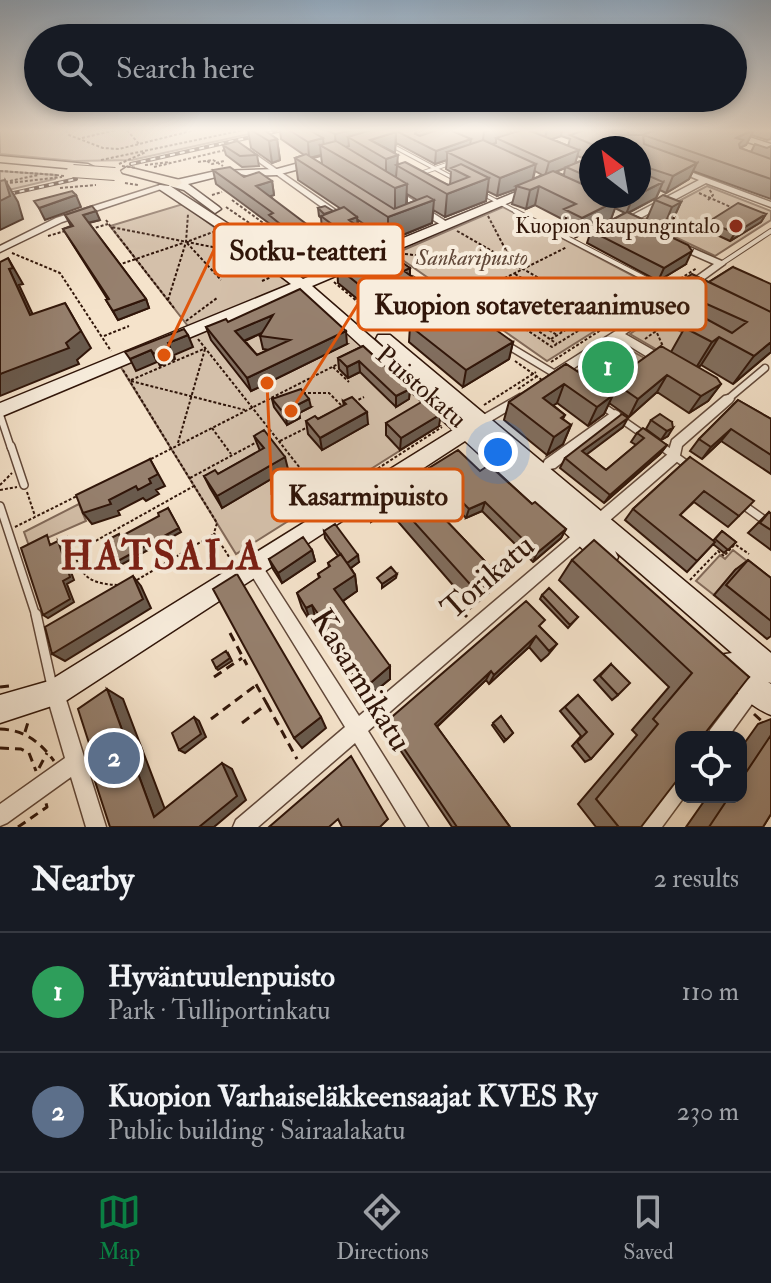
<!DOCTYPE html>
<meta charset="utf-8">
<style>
body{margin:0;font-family:"IM FELL Double Pica",serif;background:#242831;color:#f1f3f6}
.controls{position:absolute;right:24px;bottom:24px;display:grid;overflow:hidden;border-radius:16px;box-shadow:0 4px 12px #0003}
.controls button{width:72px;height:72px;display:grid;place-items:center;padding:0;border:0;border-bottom:2px solid #363941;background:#171b24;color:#f1f3f6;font:40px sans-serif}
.compass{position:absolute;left:579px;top:136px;width:72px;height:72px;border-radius:50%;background:#171b24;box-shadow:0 4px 12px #0003;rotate:329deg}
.you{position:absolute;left:498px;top:452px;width:28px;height:28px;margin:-20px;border:6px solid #fff;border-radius:50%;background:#1a73e8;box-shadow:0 0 0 12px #1a73e833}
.badge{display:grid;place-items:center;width:52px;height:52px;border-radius:50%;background:#0b8043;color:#fff;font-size:26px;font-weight:700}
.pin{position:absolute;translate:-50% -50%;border:4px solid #fff;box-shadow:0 2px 8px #0006}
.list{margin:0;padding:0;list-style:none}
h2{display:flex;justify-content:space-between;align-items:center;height:104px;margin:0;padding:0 32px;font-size:34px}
h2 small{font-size:26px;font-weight:400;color:#9ea1a6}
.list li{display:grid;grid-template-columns:52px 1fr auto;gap:24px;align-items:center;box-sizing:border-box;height:120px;padding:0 32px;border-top:2px solid #363941}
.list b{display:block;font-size:30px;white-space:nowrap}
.list p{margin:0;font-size:26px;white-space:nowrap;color:#9ea1a6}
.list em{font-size:26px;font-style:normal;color:#9ea1a6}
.icon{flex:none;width:44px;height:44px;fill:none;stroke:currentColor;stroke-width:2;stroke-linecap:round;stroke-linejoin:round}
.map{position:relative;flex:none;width:771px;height:827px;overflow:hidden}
.search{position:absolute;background:#171b24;box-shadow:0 4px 12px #0003;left:24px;right:24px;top:24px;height:88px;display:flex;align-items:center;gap:20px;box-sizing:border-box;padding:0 28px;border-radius:44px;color:#9ea1a6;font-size:30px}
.sheet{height:344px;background:#171b24}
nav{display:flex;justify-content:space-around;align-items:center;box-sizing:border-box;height:112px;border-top:2px solid #363941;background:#171b24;font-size:22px;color:#9ea1a6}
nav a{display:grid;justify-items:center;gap:4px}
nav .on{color:#0b8043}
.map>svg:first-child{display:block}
.green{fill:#d4c0aa;stroke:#826a5a;stroke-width:2}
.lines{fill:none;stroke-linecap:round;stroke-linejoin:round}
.lane-far4-casing{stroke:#61483a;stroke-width:5}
.lane-far3-casing{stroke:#61483a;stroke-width:6}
.lane-far2-casing{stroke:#61483a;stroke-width:9}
.lane-far1-casing{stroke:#61483a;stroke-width:10}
.lane-casing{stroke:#61483a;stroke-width:12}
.street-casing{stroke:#61483a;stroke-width:3}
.secondary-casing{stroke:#301509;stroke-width:3}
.primary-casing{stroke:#301509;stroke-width:3}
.path-far1{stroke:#301509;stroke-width:2;stroke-dasharray:3 2;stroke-linecap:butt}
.path{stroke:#301509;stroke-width:3;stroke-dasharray:9 6;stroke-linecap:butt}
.lane-far4{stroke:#f8eddd;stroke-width:3}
.lane-far3{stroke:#f8eddd;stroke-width:4}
.lane-far2{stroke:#f8eddd;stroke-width:6}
.lane-far1{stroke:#f8eddd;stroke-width:7}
.lane{stroke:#f8eddd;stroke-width:9}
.street{fill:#f8eddd;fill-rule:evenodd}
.secondary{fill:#f8eddd;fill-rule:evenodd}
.primary{fill:#f5e3cb;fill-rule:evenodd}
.rail-casing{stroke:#301509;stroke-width:4}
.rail{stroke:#f8eddd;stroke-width:2;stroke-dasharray:5;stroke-linecap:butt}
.primary-bridge-casing{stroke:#301509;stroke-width:14;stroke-linecap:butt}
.path-bridge{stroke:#301509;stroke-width:2;stroke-dasharray:3 2;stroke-linecap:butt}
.primary-bridge{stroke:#f5e3cb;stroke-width:12}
.wall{fill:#816e5f;stroke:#301509;stroke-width:2;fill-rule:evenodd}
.shaded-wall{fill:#695a4d;stroke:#301509;stroke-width:2}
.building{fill:#96806e;stroke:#301509;stroke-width:2;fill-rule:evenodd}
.poi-dot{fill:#8f2418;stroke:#f8eddd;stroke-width:3}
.labels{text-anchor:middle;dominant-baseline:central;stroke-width:8;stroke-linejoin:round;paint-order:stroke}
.far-poi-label{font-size:22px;fill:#301509;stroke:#f8eddd;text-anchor:end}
.far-park-label{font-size:22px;font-style:italic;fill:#614839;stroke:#f8eddd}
.street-label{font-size:26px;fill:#301509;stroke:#f8eddd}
.near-street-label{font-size:32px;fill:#301509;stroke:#f8eddd}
.near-district-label{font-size:40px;font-weight:bold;letter-spacing:2px;fill:#7a1f14;stroke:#f8eddd}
.leader{fill:none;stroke:#df560c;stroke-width:3}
.callout-dot{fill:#df560c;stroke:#f8eddd;stroke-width:3}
.callout{fill:#f8eddd;stroke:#df560c;stroke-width:3}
.callout-label{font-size:28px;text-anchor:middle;font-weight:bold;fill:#301509}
</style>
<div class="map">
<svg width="771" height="827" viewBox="0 0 771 827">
<rect width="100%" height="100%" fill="#f5e3cb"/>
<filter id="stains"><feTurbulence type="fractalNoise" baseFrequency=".0025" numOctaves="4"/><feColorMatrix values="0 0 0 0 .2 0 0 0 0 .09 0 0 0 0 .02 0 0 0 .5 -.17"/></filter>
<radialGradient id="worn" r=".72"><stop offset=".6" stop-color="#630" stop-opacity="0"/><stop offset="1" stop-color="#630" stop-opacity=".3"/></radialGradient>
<path class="green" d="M0,130H267L132,160L74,161L0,154Z
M0,171L56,175L55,179L0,192Z
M707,186L771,211V220L715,256L641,221Z
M183,204L311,299L439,414V426L236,554L117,361L191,330L110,226Z
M503,207L660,290L547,361L394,254Z
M655,317L692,338L668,356L630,334Z
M618,343L646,359L594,397L567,378Z
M79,504L86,521L29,546L24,532Z
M733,550L757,569L749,578L736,569L714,595L696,581L720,555L725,559Z"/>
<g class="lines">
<g class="lane-far4-casing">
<path id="lane-far4" d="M391,145L455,179
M416,175L451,163
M483,194L519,213"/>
</g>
<g class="lane-far3-casing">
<path id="lane-far3" d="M515,211L675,294
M721,264L771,231
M412,278L436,295
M442,299L455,308"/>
</g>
<g class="lane-far2-casing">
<path id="lane-far2" d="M507,345L555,374
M728,399L765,368
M601,405L644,435
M0,415L11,448
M660,446L663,448"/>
</g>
<g class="lane-far1-casing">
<path id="lane-far1" d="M11,446L24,485
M661,446L690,467
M742,504L771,525
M0,506L36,616"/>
</g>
<g class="lane-casing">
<path id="lane" d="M36,614L52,686"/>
</g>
<g class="street-casing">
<path id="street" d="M245,150H249L389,247V251H383L245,152Z
M677,167L771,202V207L706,183L631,223H625V219L699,180L675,170L673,169Z
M160,185L167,187L62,222L0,252V246L56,218Z
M391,190H397L450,224L443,226L391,194Z
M678,242L724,262L725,264L692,288H686V284L714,264L675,247L674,245Z
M674,294L677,295V299L625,334L667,358L668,361L667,364H659L618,339L559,378H551L549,375L551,372Z
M520,394L526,398L524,401L486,424H478L476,421L478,418Z
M728,395L732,396L734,399L732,402L682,446L679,460L368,731L428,827H406L355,743L258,827H233L236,820L345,727L249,571L246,566L249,561L254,559L259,561L359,716L668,454L672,440L724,396Z
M615,410L619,412L621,415L619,418L555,468L550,469L545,468L543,464L545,460Z
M771,655V678L728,737H708L710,730L765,658Z
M55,684L61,687L64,693L106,827H86L71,777L7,823L0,826V804L65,758L46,693L49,687Z
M681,775V797H684L662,827H639L642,820L674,778Z"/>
</g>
<g class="secondary-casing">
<path id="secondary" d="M713,130H727L771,144V150Z
M343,151L348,154L347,156L277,175L216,177L188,184L219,207L221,209L215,213L184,190L170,186L230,225L303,279L533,185H541V189L312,286L433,391L376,339L378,335H390L771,653V683L768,682L771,684V715C752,708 723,683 715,664L719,655L732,653L615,551L618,557L615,564L607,568L599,564L465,441L64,702L0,723V695L49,681L453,430L301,291L0,417V403L291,284L222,231L159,189V185L169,186L172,181L216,171L277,169Z"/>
</g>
<g class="primary-casing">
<path id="primary" d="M0,156L88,164L94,167L88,170L0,162Z
M127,167L180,180L182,183L176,187L123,173L121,171Z"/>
</g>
<path class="path-far1" d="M66,130L69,135L103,148L119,149L195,130
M127,130L139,144
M82,138L116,130
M101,160L244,130
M207,161L212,164L224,161
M198,162L213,160L223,166
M119,164L146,152
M145,165L170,162
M154,167L225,150
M0,171L56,175
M5,182L38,175
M125,183L138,185
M0,184L62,177
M60,188L96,185
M699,193L733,208
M212,195L222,192
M232,200L266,225L260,230
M708,200L713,195L709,189
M226,207L316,269
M488,216L511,260
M106,220L111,227L238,252
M111,227L174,308
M668,228L676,226L686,231L692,228
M91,229L108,224
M457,231L614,321
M48,236L65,231
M189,241L213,232
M187,243L221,280
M12,253L60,273L111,351
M405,254L522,268
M118,265L183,243
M245,271L258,266
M515,274L605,328
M262,281L271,277
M334,282L390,329
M672,284L697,268
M514,296L541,314
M168,300L186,242L188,214
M466,301L463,299L567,247
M462,303L477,296L552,347L602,316
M495,305L542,280
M557,306L586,324
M552,309L574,323
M500,310L540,289
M546,313L567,326
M507,315L547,293
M539,316L563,332
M514,320L554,298
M532,320L557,335
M186,321L217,298
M527,323L557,344
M653,324L665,351
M521,325L561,303
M104,336L129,326
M198,339L319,492
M551,339L580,321
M645,339L656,331
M625,354V372
M515,361L542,380
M551,362L657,294
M333,367L349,382
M123,370L217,523L214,533L231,560
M131,380L206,348
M587,380L625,353V349
M588,380L614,379
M131,381L245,410
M518,389L536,377
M303,393H329L343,407
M354,402L364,397
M484,405L536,372
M212,428L231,454
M280,441L306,428
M178,443L205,349
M151,459L338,364
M190,478L255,443
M0,485L12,473
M0,490L17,487
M27,492L35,516
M340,493L442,427
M15,527L77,496
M67,536C82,569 78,583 117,585
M736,545L749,554
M74,553L194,486
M137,580L214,534
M690,580L718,551L724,556L735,544
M450,596L466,616"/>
<path class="path" d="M464,614L467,617
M230,633L247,665
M214,677L242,658
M0,687L9,686
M267,704L297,759
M754,714L764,723
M211,719L255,686
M242,723L267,704L253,679
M0,729C25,730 40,742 54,761
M25,732L29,719
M0,748L21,749L29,753L36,771
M39,768L47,753
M18,827L47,807L46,803"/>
<use href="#lane-far4" class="lane-far4"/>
<use href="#lane-far3" class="lane-far3"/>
<use href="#lane-far2" class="lane-far2"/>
<use href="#lane-far1" class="lane-far1"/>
<use href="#lane" class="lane"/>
<use href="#street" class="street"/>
<use href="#secondary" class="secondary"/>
<use href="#primary" class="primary"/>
<g class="rail-casing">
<path id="rail" d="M131,164L282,130
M0,196L76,179"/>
</g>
<use href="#rail" class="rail"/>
<g class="primary-bridge-casing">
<path id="primary-bridge" d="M73,171L115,174"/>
</g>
<path class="path-bridge" d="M122,166L137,168
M56,175L64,176"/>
<use href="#primary-bridge" class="primary-bridge"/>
</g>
<path class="wall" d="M248,130H264L277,139L280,160L272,163L251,148Z
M280,130H432V132L437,130H511L510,134L517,131L513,130H533L530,131L536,133L537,130H647L645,134L655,130H771V139L767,140L751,135L746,145L740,148L751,152L755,144L767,148L771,146V199L693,171L689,179L666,193L660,190L656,198L628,213L646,221L655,200L681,202L670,226L662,231L655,227L654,229L686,264L658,281L587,243L591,231L625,213L615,208L611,219L576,237L559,228L562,219L535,205L526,209L512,204L516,189L497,196L487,191L486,201L445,217L433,210L432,223L388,241L358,220L361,252L347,257L323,239L321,218L319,216L318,208L333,211L341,209L298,180L295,158L304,155L281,139ZM396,132V143L435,164L447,160L446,169L451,172L450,185H448L398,164L395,153ZM561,136L570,139L568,146L552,139ZM591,148H639V196H591ZM321,155L322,164L311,158ZM577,156L586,159L575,163ZM565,168L564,175L556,172ZM535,171L542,175L533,179ZM407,194L417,200L407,204Z
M223,145L257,155L259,166L242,167L226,155Z
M213,170L272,181L274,195L270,196L315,244L297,251L271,229L270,224L216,184Z
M766,214L761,222L730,241L704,229L708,222Z
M65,215L100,220L89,223L146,299L149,308L118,320L106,300H108L63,229L71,226Z
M366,250L410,268V275L418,297L378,316L338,283L337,267L359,266L366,263Z
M733,267L771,352L733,384L701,365L698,367L721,384L708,401L689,413L657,392L629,417L609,403L604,414L588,426L557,403L553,405L565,415L563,419L571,425L563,444L547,455L504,420L509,402L566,364L607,391L612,381L671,352L684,329L657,316L671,288L709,282Z
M228,322L347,344L251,391L211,340L206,327ZM262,333L260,336L263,349L269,350L257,355L245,341Z
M410,326L513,342L509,359L463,387L409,342Z
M363,346L410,389L409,399L396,407L360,372L348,378L339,369L338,358Z
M272,399L311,407L299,413L300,418L287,425L274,407Z
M738,400L771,419V474L721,441L702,459L690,451L699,439Z
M343,401L368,424L322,450L308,434L306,421L318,419L344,406Z
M651,420L672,422L668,436L661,440L646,429Z
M386,423L439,426L400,450L386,435Z
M623,427L586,454L606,470L636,445L631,442L637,433L667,445L660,454L604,503L560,468L565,458Z
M254,436L288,469L222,508L210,488L204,476L218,474L260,451Z
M690,457L739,516L728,527L694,502L680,515L713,541L722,531L736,542L724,553L713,544L687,572L625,520L633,509Z
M429,468L480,471L532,504L566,529L561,538L533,562L482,511L466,518L428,478Z
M401,473L498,575L492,590L472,607L388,510L371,522L364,514L363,497Z
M769,512L771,514V550L748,533Z
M324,531L359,562L351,568L355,575L357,591L343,601L390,679L368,697L316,620L311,623L302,608L297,593L319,578L318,574L329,567L328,563L338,556L325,538Z
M312,550L315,561L282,583L273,569L269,559Z
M572,560L749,677L681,737L641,827H596L578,804L637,735L632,730L669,687L559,580Z
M748,560L771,578V636L767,639L714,595L735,570Z
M542,595L578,617L568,628L540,599Z
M540,627L557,644L548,655L541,661L529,647L489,684L486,680L437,727L510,827H452L386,729V722Z
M611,664L618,695L612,700L594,680Z
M578,695L613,734L591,759L585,762L572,746L581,736L560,711Z
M501,716L513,733L504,742L492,725Z
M771,719V814L763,827H686L707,797H741V748L758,724Z"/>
<path class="shaded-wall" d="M351,130H374L348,137L349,146L336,150L335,134Z
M416,130H432V134L415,140Z
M490,130H511L510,138H496V143L482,147L484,132Z
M547,130H562L561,136L544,142Z
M629,130H647L645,135L624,144Z
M754,130L746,145L739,148L736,138Z
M396,132L395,153L370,140Z
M323,138L324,147L320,145L321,155L309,158L308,142Z
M277,139L280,160L272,163L269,141Z
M471,139L469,152H447V160L435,164L436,151Z
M597,143L596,148H591V159H587L591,144Z
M579,150L575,164L545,176L549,162Z
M398,155L396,177L386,181V159Z
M697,163L689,179L666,193L673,176Z
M536,164L532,182L516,186V189L497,196L500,178Z
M489,178L486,201L445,217L447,194Z
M5,180L18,202L23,219L0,230V201Z
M272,181L274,195L259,200L256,186Z
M663,182L656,198L626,214L633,197L639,196V194Z
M407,184L406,206L395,211V188Z
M539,186L535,205L526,209L530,190Z
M76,195L81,207L45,220L39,208Z
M434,200L432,223L388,241V217Z
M618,200L611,219L576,237L582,218Z
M681,202L670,226L662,231L672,207Z
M96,211L100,220L87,223L83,215Z
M766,214L761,222L730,241L735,233Z
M357,217L358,229L360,228L361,252L347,257L345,234L349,220Z
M313,229L315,244L297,251L295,236Z
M692,251L686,264L658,281L664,268Z
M8,258L23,284L19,285L41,332L30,315L9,269Z
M418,281V297L378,316V300Z
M146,299L149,308L118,320L113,311Z
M65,303L91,348L77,360L79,364L0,396V374L66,343Z
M273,315L275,327L239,343L235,331Z
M346,331L347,344L251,391L247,378Z
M188,335L193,347L174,355L175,359L160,366L154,354L168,343Z
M719,337L701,365L694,371L712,342Z
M513,342L509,359L463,387L466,370Z
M771,342V352L733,384L754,356Z
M151,350L157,362L136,371L130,359Z
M359,361L360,372L348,378L347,367Z
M667,375L657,392L629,417L638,399Z
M564,384L557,403L537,417L543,398Z
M721,384L708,401L689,413L701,396Z
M410,389L409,399L396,407V396Z
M613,395L604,414L588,426L597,407Z
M309,399L311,407L299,413L300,418L287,425L286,416L295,406Z
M367,412L368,424L322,450L320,438Z
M441,414L439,426L400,450L401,438Z
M628,418L623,427L578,461L582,451Z
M571,425L563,444L547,455L554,437Z
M673,428L668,436L661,440L667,431Z
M731,429L721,441L702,459L711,447Z
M667,445L660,454L604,503L610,495Z
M285,457L288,469L222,508L217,496Z
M150,459L165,486L156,490L159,494L146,501L143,498L118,511L120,515L92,524L83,513L109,500Z
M388,493V510L371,522L370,505Z
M485,502L482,511L466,518L469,509Z
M168,508L181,532L119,566L116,562Z
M566,529L561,538L533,562L537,553Z
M58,541L61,545L74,580L67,584L74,602L48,618L43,615L63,581Z
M312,550L315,561L282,583L278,573Z
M358,555L359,562L348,570L347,563Z
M397,574L396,578L382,588V584Z
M355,575L357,591L337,605L334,589Z
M498,575L492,590L472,607L477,592Z
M133,576L141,586L151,608L65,661L52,654Z
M312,605L316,620L311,623L306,608Z
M536,636L529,647L489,684L494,675Z
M228,653L232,661L218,670L216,668Z
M390,666V679L368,697L367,686Z
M491,671L486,680L432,731L435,724Z
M107,689L123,699L169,820L154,817Z
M194,717L199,721L206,737L185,753L179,750Z
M321,717L326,728L302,748L294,738Z
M222,763L232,769L246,800L214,827H199Z"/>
<path class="building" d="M251,130H264L277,139L269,141Z
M289,130H309L323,138L308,142Z
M327,130H351L335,134Z
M371,130H391L396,132L370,140L398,155L386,159L348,137Z
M398,130H416L415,134L420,136L437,130H450L471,139L436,151L396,131Z
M522,130H528L579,150L549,162L496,138Z
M585,130H606L620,135H643L644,144L697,163L673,176L643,166L642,173L663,182L639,194V148H600L597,143L591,144L570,135Z
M655,130H752L736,138L743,140L739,144L740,148L771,159V179L643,135Z
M483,140L536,164L500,178L447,152Z
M237,141L257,155L240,156L223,145Z
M336,141L407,184L395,188L320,145Z
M306,154L394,209L427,196L434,200L388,217L295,158Z
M591,157V178L566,167Z
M405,162L448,185L469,177L451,168L461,164L489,178L447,194L396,165Z
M230,167L244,177L259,172L272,181L256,186L313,229L295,236L269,215L273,213L213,170Z
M553,171L591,188V196H610L618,200L582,218L564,209L576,204L539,186L530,190L516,186Z
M5,180L10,196L0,201V181Z
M72,191L76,195L39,208L34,201Z
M663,195L681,202L672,207L655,200Z
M738,203L766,214L735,233L708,222Z
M92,206L96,211L83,215L146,299L113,311L106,300L109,299L63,229L73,226L65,215Z
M325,206L333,211L324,214L318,208Z
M344,207L357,217L349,220L360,228L345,234L321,216Z
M627,212L655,225L652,228L688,245L692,251L664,268L591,231Z
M378,245L410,268L404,271L418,281L378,300L337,267L352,261L359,266L377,258L366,250Z
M8,258L13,268L9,269L30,315L65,303L81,331L66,343L69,348L0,374V262Z
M733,267L771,284V312L709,282Z
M692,274L771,312V342L754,356L719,337L712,342L685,328L701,316L732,333L747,322L671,288Z
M300,289L346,331L247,378L206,327L226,319L228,322ZM273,315L260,336L290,340L257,355L235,331Z
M457,302L513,342L466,370L410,326Z
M184,329L188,335L168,343L170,347L154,354L151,350L130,359L125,352Z
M363,346L410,389L396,396L359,361L347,367L338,358Z
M661,346L717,378L721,384L701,396L667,375L638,399L612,381Z
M566,364L613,395L597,407L564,384L543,398L565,415L561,418L571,425L554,437L509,402Z
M301,389L309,399L295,406L299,410L286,416L272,399Z
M352,397L367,412L320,438L306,421L315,416L318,419L346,404L343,401Z
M425,400L441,414L401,438L386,423Z
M738,400L771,419V455L731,429L711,447L699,439Z
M622,414L628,418L582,451L606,470L644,438L637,433L643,428L667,445L610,495L565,458Z
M660,414L672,422L673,428L667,431L651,420Z
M264,430L285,457L217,496L204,476L215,470L218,474L264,448L254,436Z
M458,450L480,471L489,465L532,504L535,502L566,529L537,553L485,502L469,509L429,468Z
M690,457L754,501L739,516L704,491L680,515L715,542L697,561L633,509Z
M150,459L158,474L149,479L151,483L138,490L136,486L109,500L111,504L83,513L76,495Z
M401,473L498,575L477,592L388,493L370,505L363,497Z
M168,508L179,528L116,562L107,540L119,534L120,537L159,516L158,513Z
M769,512L771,514V530L760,523Z
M335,524L358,555L347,563L324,531Z
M722,531L736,542L728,550L715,539Z
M47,535L50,545L58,541L70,577L63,581L70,599L43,615L21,548Z
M303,537L312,550L278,573L269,559Z
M594,540L749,677L702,737H681V775L641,827H617L618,826L596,799L658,724L653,719L692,673L572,560Z
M341,554L355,575L334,589L390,666L367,686L312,605L306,608L297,593L320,577L318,574L330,566L328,563Z
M748,560L771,578V621L726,585Z
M391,567L397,574L382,584L377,578Z
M237,574L321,717L294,738L213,589Z
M133,576L143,599L52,654L45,627Z
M549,588L578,617L570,625L542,595Z
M526,601L545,620L539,626L557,644L549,651L536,636L494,675L491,671L435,724L510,827H457L386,722Z
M226,651L230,658L216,668L212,660Z
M611,664L630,683L618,695L600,676Z
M107,689L154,817L222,763L237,796L199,827H110L92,772L97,768L78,709Z
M578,695L613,734L591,759L577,742L587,732L565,707Z
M501,716L513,733L506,740L493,723Z
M194,717L201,734L179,750L172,733Z
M771,735V814L763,827H709L729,797H741V780Z
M351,756L388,819L380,827H342L338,819L329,827H269Z"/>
<linearGradient id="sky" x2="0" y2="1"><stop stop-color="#92abc2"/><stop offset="0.53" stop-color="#faf2e8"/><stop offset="1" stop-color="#faf2e8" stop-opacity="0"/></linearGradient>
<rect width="771" height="246" fill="url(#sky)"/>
<circle class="poi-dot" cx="736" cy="226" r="8"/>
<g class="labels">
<g class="far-poi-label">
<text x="720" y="226">Kuopion kaupungintalo</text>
</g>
<g class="far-park-label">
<text x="472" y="258">Sankaripuisto</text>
</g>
<g class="street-label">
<text transform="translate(421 387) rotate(41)">Puistokatu</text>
</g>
<g class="near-street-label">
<text transform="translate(488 577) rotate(-41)">Torikatu</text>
<text transform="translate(361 680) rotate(58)">Kasarmikatu</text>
</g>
<g class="near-district-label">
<text x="162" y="556">HATSALA</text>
</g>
</g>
<path class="leader" d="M164 355L214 250M291 411L358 304M267 383L272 495"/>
<g class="callout-dot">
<circle cx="164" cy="355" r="8"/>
<circle cx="291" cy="411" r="8"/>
<circle cx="267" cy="383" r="8"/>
</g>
<g class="callout">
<rect x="214" y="224" width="189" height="52" rx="8"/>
<rect x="358" y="278" width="348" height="52" rx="8"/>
<rect x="272" y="469" width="191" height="52" rx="8"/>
</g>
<g class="callout-label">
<text x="308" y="260">Sotku-teatteri</text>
<text x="532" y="314">Kuopion sotaveteraanimuseo</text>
<text x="368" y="505">Kasarmipuisto</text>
</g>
<rect width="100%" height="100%" filter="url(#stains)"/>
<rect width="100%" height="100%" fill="url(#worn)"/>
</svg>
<div class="controls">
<button><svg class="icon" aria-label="locate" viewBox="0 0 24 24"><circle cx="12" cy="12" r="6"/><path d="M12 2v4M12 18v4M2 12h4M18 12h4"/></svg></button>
</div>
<svg class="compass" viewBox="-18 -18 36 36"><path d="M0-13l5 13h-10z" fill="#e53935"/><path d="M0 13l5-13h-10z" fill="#9ea1a6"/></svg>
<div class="you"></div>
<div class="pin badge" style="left:608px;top:367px;background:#2e9e5b">1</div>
<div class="pin badge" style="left:114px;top:758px;background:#5c6f8a">2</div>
<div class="search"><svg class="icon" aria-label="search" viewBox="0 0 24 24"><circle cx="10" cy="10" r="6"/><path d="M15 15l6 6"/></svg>Search here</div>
</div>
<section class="sheet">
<h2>Nearby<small>2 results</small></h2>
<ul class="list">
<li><span class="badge" style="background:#2e9e5b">1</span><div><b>Hyväntuulenpuisto</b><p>Park · Tulliportinkatu</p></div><em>110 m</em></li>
<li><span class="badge" style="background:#5c6f8a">2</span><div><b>Kuopion Varhaiseläkkeensaajat KVES Ry</b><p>Public building · Sairaalakatu</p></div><em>230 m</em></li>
</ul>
</section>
<nav>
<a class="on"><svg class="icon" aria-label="map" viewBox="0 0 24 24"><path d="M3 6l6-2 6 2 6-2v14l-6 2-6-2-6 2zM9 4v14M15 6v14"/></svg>Map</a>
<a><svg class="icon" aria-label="directions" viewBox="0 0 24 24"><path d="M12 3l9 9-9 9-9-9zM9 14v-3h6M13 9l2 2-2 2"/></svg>Directions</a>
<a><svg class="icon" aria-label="saved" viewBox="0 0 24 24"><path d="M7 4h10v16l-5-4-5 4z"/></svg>Saved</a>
</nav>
